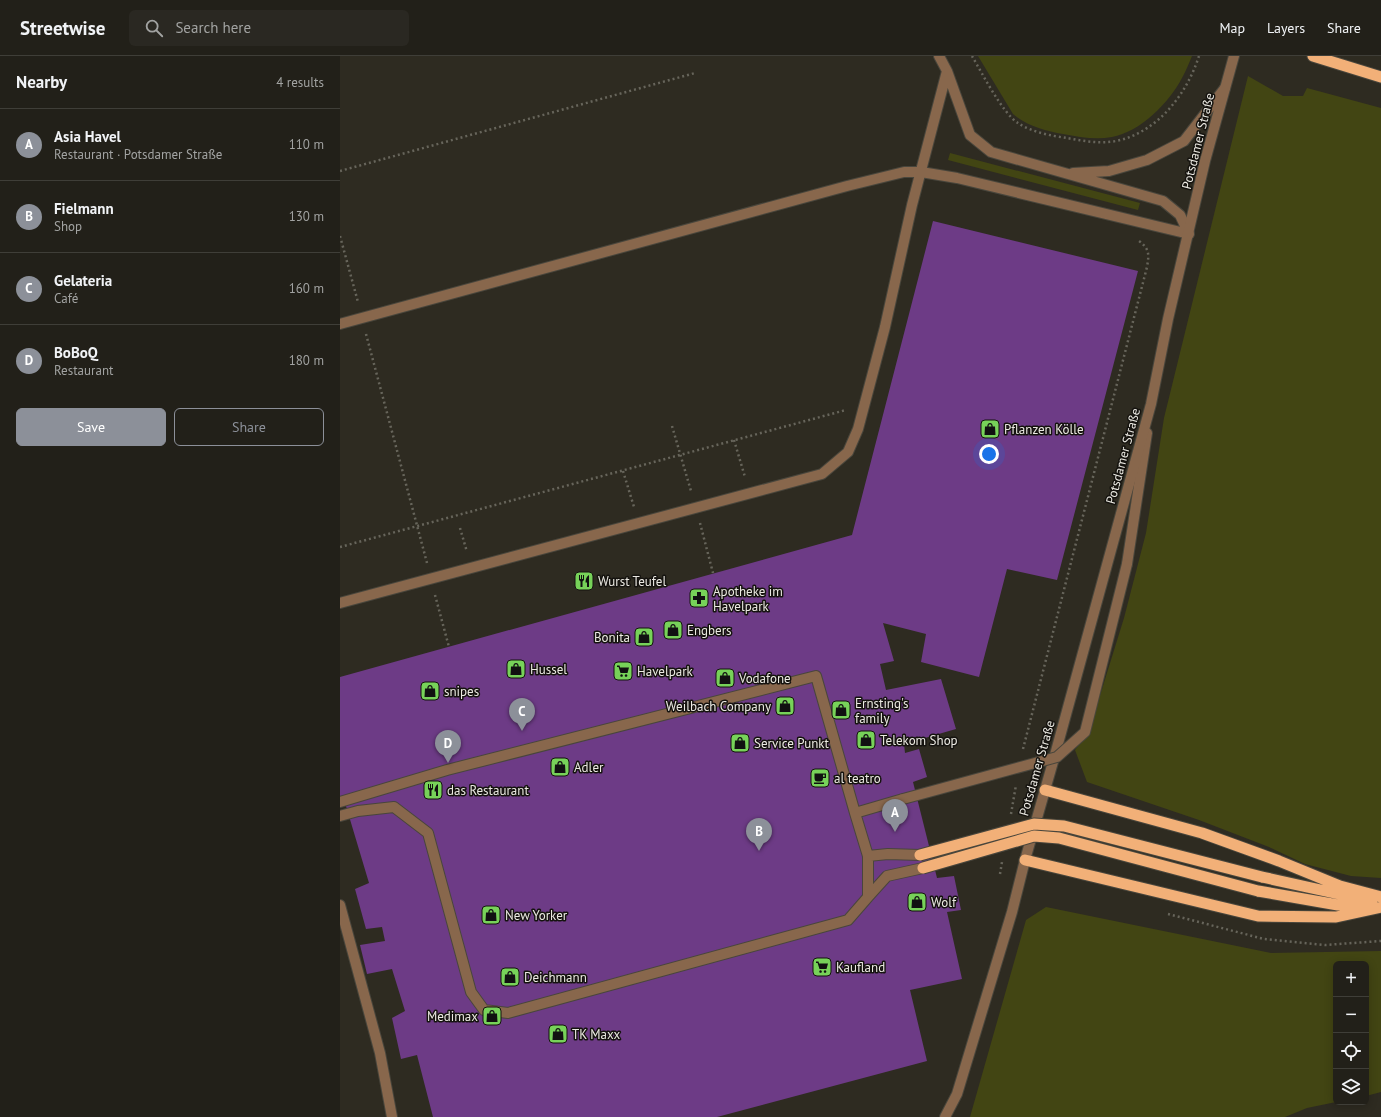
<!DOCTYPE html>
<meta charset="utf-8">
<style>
body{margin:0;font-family:"PT Sans",sans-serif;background:#2a2822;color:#f1f3f6}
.controls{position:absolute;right:12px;bottom:12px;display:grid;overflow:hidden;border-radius:6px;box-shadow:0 2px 10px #0003}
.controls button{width:36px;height:36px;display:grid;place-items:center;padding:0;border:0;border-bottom:1px solid #3f3e38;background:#222019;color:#f1f3f6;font:20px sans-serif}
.you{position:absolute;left:649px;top:398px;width:14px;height:14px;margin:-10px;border:3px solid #fff;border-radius:50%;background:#1a73e8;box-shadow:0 0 0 6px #1a73e833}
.badge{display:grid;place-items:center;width:26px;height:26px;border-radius:50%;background:#8c9099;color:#fff;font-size:13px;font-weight:700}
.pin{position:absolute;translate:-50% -33px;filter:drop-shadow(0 1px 2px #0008)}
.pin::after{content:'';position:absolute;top:21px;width:14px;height:12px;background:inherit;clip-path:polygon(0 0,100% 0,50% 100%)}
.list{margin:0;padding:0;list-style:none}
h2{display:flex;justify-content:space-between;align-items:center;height:52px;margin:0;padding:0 16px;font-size:17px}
h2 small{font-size:13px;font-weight:400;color:#a2a3a2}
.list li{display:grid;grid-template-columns:26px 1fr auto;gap:12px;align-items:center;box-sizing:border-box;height:72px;padding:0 16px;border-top:1px solid #3f3e38}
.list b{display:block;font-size:15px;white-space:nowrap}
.list p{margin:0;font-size:13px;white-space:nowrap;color:#a2a3a2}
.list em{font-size:13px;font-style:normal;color:#a2a3a2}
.actions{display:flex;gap:8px;padding:12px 16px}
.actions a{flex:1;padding:9px 0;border:1px solid #8c9099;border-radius:6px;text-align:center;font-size:14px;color:#8c9099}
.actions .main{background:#8c9099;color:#fff}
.icon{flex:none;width:22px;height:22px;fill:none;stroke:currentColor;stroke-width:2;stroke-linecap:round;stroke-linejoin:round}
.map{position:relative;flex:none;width:1041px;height:1061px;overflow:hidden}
header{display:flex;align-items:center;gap:24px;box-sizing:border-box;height:56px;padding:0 20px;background:#222019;border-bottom:1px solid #3f3e38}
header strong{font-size:19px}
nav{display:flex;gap:22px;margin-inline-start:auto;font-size:14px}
.search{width:280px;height:36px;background:#2a2822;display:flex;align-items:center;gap:10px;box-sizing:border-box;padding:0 14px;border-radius:6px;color:#a2a3a2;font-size:15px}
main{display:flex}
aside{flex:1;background:#222019}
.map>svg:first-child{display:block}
.green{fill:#424513}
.building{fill:#6d3b86}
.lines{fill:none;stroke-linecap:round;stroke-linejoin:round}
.service-casing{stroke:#49463c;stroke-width:12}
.tertiary-casing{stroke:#49463c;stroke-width:12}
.trunk-casing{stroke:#49463c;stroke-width:13}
.path{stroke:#67655b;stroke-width:2.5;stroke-dasharray:2 3;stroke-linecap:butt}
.service{stroke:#88674c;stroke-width:10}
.tertiary{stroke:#88674c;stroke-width:10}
.trunk{stroke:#f2b078;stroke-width:11}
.service-bridge-casing{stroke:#49463c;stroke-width:12;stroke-linecap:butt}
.trunk-bridge-casing{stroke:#49463c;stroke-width:13;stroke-linecap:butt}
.service-bridge{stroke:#88674c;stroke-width:10}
.trunk-bridge{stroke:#f2b078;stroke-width:11}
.labels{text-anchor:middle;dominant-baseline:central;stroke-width:3;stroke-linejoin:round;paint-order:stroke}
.street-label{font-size:13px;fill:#eceae3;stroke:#15130f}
.poi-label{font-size:13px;fill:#eceae3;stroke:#15130f;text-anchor:start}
</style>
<header>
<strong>Streetwise</strong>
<div class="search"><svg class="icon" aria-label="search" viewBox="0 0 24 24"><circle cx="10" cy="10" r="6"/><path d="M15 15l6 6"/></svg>Search here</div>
<nav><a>Map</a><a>Layers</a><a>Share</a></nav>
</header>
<main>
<aside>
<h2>Nearby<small>4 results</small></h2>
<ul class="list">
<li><span class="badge">A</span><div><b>Asia Havel</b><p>Restaurant · Potsdamer Straße</p></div><em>110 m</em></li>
<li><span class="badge">B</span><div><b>Fielmann</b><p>Shop</p></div><em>130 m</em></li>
<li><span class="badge">C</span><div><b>Gelateria</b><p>Café</p></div><em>160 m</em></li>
<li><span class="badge">D</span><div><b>BoBoQ</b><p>Restaurant</p></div><em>180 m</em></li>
</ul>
<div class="actions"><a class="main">Save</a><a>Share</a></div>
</aside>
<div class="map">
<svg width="1041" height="1061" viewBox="0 0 1041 1061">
<rect width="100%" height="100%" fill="#2e2b21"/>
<path class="green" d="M638,0H852C849,7 846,15 842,22C829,47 800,76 772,81C756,84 739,81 723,78C706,75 687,70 673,58Z
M908,20L943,40H963L967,32L1041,52V822L1011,820L965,808L929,791L859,764L747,726L735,694L749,675L784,562L806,477L824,362Z
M610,97L800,147L798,154L608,104Z
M706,851L931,897L1041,895V1036L1026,1040V908H996V1046L967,1052L945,1061H630L686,864Z"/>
<path class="building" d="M593,165L798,215L717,524L667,513L639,621L581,606L586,578L543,567L554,605L540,608L546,634L601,623L616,673L564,688L565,697L579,693L587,721L573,726L597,822L614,820L621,854L607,856L622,923L570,934L587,1005L377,1061H93L77,999L61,1003L52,962L65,955L52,913L27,918L20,889L45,885L42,871L26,873L15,833L29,827L3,740L0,741V621L512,479Z"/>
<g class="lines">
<g class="service-casing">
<path id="service" d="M599,0L607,15L630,79L651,96L823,145L840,159L849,178
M733,117L769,115L807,104L844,85L885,32
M0,268L507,130L564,116H581L617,122L849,178
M787,508L807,377
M0,547L482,418L508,396L518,373L545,271L572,149L607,15
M0,746L107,714L476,620L515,757
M0,760L18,755L54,751L88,777L131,936L144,954L168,957L508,864L528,841V800L515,757L563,743
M528,800L548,798L580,799
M528,841L547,820L583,812
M0,849L40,997L52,1061
M605,1061L617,1038L672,856L685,804"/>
</g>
<g class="tertiary-casing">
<path id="tertiary" d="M685,804L713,706L811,348L828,263L865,105L894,0"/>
</g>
<g class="trunk-casing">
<path id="trunk" d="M973,0L1041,21
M705,734L862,777L939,805L1000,830L1041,841
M685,804L918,860L996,861L1041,851
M922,821L999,838L1021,841
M918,835L998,849L1032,848"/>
</g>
<path class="path" d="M632,0C642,17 663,58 678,67C691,76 712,80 727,82C743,85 759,88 776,85C817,77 847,38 859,0
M0,115L355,17
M0,180L18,246
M26,278L87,507
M332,370L351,435
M394,384L405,421
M283,415L294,451
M360,467L373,517
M120,472L127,496
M0,491L506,354
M95,539L109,591
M683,693L807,211C809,199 810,193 799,185
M671,758L676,729
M660,818L662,806
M828,858L924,883L985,889L1041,885"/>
<use href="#service" class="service"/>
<use href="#tertiary" class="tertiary"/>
<use href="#trunk" class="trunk"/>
<g class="service-bridge-casing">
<path id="service-bridge" d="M563,743L717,701L745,676L787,508"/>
</g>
<g class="trunk-bridge-casing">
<path id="trunk-bridge" d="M580,799L694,768L724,770L922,821
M583,812L694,780L719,782L918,835"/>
</g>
<use href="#service-bridge" class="service-bridge"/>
<use href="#trunk-bridge" class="trunk-bridge"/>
</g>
<defs>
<g id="shop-square" transform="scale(1)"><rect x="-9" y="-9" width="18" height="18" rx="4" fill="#77d259" stroke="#15130f"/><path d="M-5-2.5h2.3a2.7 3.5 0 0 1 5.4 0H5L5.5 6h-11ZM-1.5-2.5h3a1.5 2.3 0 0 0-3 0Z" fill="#111"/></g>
<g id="restaurant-square" transform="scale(1)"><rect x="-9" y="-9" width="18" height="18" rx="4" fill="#77d259" stroke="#15130f"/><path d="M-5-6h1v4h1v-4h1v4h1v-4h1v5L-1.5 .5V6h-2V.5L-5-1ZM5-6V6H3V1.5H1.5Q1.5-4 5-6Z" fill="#111"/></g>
<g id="pharmacy-square" transform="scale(1)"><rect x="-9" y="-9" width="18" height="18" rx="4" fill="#77d259" stroke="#15130f"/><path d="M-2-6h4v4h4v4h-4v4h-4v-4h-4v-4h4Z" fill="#111"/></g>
<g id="supermarket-square" transform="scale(1)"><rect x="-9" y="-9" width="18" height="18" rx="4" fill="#77d259" stroke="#15130f"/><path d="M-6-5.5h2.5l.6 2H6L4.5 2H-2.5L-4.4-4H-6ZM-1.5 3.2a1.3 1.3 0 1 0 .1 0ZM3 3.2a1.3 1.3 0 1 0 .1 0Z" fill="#111"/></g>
<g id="cafe-square" transform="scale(1)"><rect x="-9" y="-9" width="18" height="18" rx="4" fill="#77d259" stroke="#15130f"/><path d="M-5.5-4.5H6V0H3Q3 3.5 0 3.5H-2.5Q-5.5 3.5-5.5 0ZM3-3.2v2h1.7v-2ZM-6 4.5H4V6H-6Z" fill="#111"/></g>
</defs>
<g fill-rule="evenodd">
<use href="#shop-square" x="650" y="373"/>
<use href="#restaurant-square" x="244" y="525"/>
<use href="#pharmacy-square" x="359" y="542"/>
<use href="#shop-square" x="333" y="574"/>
<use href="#shop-square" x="304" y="581"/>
<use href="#shop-square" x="176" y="613"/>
<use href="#supermarket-square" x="283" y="615"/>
<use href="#shop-square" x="385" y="622"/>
<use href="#shop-square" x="90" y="635"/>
<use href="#shop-square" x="445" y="650"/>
<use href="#shop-square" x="501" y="654"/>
<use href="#shop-square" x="526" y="684"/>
<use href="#shop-square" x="400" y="687"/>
<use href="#shop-square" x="220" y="711"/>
<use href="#cafe-square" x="480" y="722"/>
<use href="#restaurant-square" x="93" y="734"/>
<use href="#shop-square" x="577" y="846"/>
<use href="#shop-square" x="151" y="859"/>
<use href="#supermarket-square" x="482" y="911"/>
<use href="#shop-square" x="170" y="921"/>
<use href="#shop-square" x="152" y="960"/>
<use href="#shop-square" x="218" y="978"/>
</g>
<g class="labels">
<g class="street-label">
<text transform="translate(858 85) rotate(-76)">Potsdamer Straße</text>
<text transform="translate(783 400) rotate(-75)">Potsdamer Straße</text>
<text transform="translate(697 712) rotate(-74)">Potsdamer Straße</text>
</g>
<g class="poi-label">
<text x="664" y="373">Pflanzen Kölle</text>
<text x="258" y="525">Wurst Teufel</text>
<text x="373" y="535">Apotheke im<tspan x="373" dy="15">Havelpark</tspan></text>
<text x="347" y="574">Engbers</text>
<text x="290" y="581" text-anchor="end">Bonita</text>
<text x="190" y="613">Hussel</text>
<text x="297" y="615">Havelpark</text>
<text x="399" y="622">Vodafone</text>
<text x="104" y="635">snipes</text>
<text x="515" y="647">Ernsting's<tspan x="515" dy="15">family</tspan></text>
<text x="431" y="650" text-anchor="end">Weilbach Company</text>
<text x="540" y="684">Telekom Shop</text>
<text x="414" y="687">Service Punkt</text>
<text x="234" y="711">Adler</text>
<text x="494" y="722">al teatro</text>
<text x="107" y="734">das Restaurant</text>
<text x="591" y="846">Wolf</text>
<text x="165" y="859">New Yorker</text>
<text x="496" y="911">Kaufland</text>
<text x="184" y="921">Deichmann</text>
<text x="138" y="960" text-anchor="end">Medimax</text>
<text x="232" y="978">TK Maxx</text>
</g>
</g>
</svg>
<div class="controls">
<button>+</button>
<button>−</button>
<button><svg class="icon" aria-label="locate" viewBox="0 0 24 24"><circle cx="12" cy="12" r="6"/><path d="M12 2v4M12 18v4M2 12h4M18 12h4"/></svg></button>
<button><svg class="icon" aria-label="layers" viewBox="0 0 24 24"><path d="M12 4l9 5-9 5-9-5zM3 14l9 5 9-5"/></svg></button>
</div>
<div class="you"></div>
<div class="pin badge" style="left:555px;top:776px">A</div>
<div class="pin badge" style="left:419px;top:795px">B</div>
<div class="pin badge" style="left:182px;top:675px">C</div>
<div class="pin badge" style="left:108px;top:707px">D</div>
</div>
</main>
